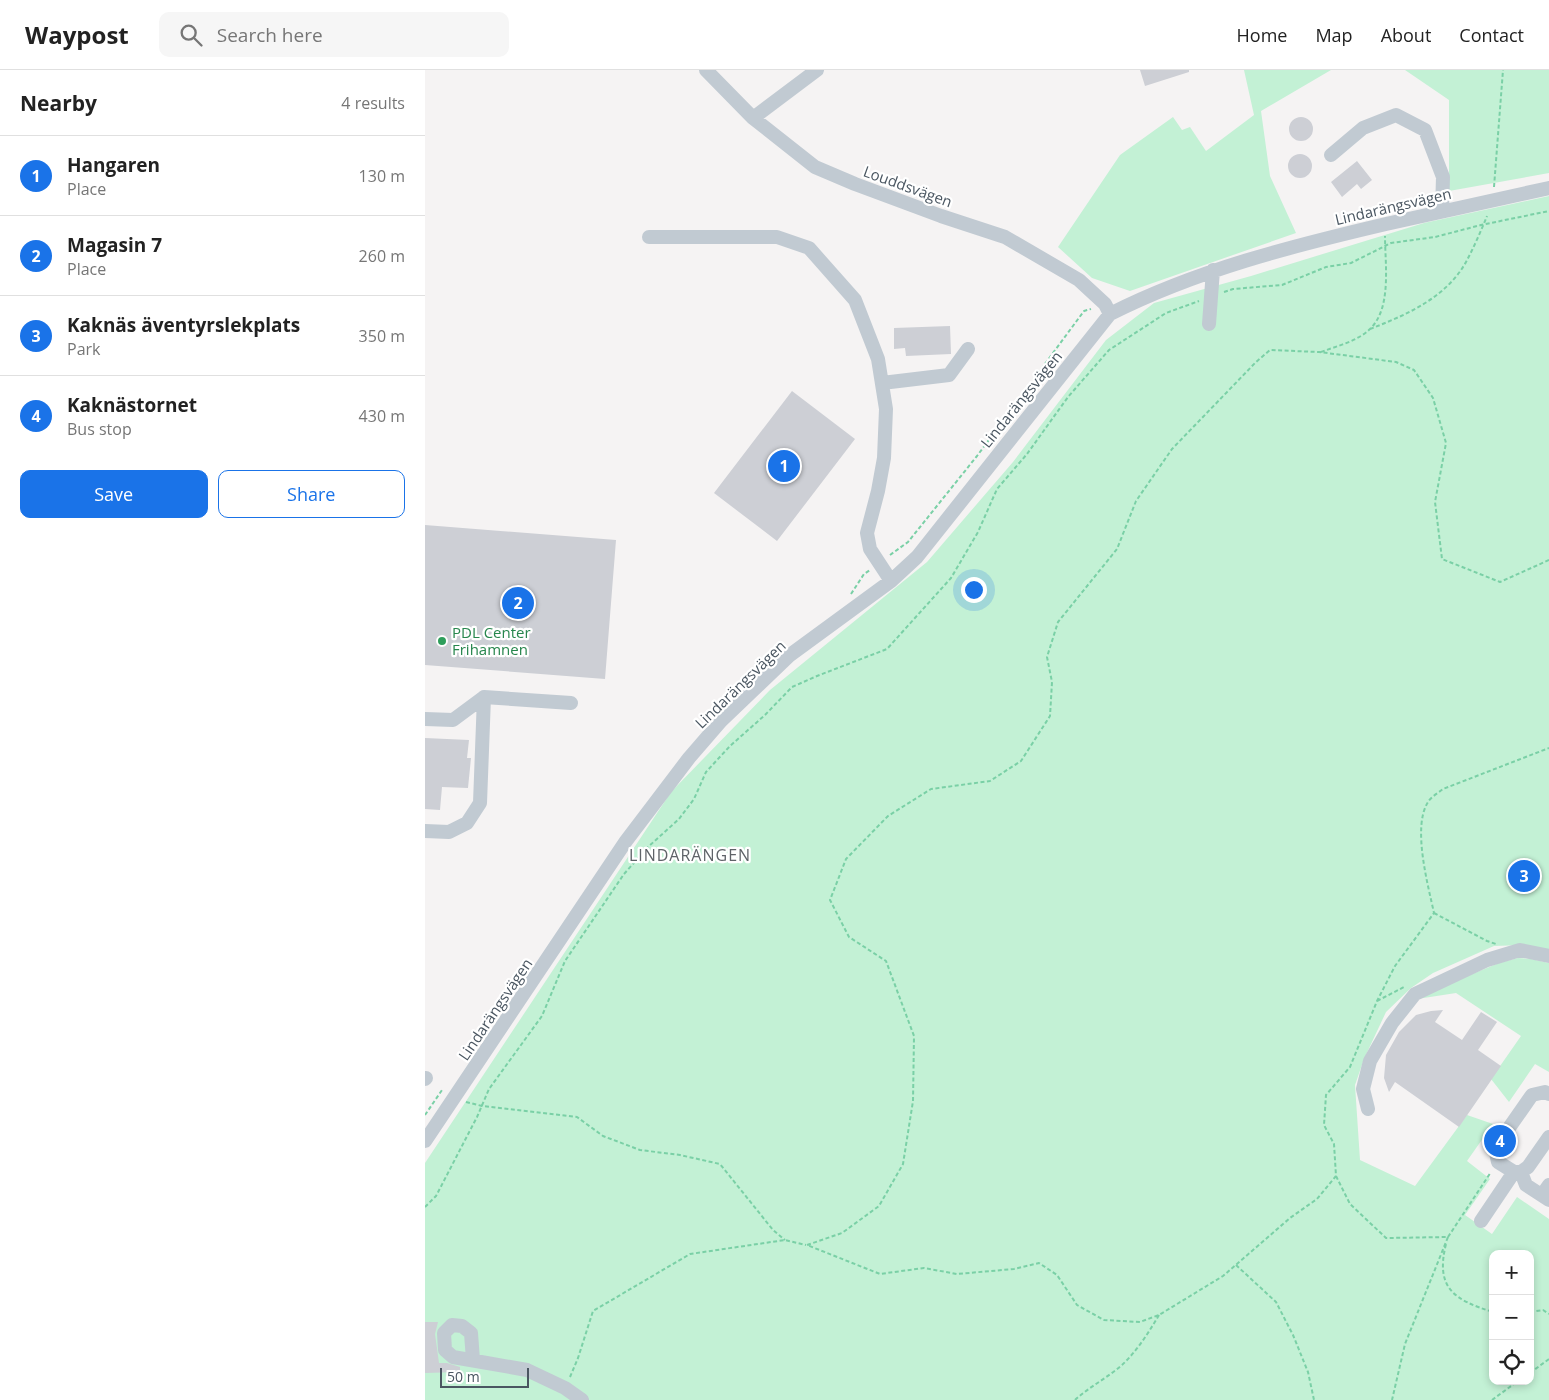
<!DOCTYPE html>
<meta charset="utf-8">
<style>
body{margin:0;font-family:"Open Sans",sans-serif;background:#f6f6f6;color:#222}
.controls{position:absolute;right:15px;bottom:15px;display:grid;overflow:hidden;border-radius:10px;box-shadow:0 2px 8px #0003}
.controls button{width:45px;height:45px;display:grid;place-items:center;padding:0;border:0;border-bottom:1px solid #e0e0e0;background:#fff;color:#222;font:25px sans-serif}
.scale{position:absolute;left:15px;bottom:12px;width:89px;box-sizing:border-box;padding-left:5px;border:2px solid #4a5661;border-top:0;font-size:14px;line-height:18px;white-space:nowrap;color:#4a5661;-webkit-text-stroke:4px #fff;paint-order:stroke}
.you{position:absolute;left:548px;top:519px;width:18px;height:18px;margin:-12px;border:4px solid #fff;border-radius:50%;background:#1a73e8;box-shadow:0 0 0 8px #1a73e833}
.badge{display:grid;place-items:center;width:32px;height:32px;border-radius:50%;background:#1a73e8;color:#fff;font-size:16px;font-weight:700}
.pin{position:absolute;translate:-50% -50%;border:2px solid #fff;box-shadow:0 1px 5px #0006}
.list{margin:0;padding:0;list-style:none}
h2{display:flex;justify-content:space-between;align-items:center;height:65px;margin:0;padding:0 20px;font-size:21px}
h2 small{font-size:16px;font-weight:400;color:#767676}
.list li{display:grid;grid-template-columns:32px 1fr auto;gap:15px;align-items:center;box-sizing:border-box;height:80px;padding:0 20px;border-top:1px solid #e0e0e0}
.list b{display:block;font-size:19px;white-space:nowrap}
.list p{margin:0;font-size:16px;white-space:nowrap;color:#767676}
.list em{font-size:16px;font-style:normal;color:#767676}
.actions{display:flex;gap:10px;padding:15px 20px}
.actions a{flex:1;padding:11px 0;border:1px solid #1a73e8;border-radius:10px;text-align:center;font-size:18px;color:#1a73e8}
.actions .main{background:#1a73e8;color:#fff}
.icon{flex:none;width:28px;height:28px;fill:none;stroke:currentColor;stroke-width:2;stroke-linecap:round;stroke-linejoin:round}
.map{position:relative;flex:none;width:1124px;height:1330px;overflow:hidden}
header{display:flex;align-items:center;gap:30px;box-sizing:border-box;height:70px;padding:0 25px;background:#fff;border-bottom:1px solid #e0e0e0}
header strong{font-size:24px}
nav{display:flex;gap:28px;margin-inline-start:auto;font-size:18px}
.search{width:350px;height:45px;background:#f6f6f6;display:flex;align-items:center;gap:12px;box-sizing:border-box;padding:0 18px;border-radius:10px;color:#767676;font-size:19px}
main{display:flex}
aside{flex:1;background:#fff}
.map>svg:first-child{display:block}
.green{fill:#c3f1d5;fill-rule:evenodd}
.building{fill:#cdcfd5}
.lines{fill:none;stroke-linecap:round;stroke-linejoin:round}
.path{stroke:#7ad0a6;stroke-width:2;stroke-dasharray:4 2.5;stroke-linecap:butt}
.minor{stroke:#c1cad2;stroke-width:14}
.leisure-dot{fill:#2e9e5b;stroke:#fff;stroke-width:2}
.labels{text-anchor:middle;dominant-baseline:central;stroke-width:4.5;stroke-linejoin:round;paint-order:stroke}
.street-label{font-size:15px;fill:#4a5661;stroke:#fff}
.leisure-label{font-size:15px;fill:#27864d;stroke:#fff;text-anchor:start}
.neighbourhood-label{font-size:16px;letter-spacing:1px;fill:#5f6368;stroke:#fff}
</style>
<header>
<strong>Waypost</strong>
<div class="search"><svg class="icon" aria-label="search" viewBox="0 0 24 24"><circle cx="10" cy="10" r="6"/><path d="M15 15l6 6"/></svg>Search here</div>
<nav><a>Home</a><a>Map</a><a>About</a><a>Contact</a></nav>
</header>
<main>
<aside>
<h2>Nearby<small>4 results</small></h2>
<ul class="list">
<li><span class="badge">1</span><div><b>Hangaren</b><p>Place</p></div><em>130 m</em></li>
<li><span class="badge">2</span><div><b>Magasin 7</b><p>Place</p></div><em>260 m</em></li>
<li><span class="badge">3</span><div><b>Kaknäs äventyrslekplats</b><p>Park</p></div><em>350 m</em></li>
<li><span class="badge">4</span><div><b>Kaknästornet</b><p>Bus stop</p></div><em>430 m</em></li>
</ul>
<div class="actions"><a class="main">Save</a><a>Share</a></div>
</aside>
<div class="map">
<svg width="1124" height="1330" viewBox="0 0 1124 1330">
<rect width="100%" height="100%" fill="#f5f3f3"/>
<path class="green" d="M819,0H906L836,41L845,106L871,163L705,221L667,208L633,177L695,85L748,47L757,60L765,57L781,81L829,45Z
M980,0H1124V103L1024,121V30Z
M1124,126V881L1098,875L1069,876L1008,903L986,918L961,942L939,989L930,1015L935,1090L990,1116L1042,1045L1068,1054L1042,1091L1065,1109L1040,1145L1067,1164L1092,1127L1124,1149V1330H0V1093L246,722L345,620L502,492L588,392L681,270L729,233L826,206L999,153ZM1068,1184H1105V1311H1068Z
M1093,888L1106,889L1124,893V1002L1110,994L1084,1032L1066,1009L1096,966L1031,923L992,929L991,927L1074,893Z"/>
<path class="building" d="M715,0H764V2L720,16Z
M864 59a12 12 0 1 1 24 0a12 12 0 1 1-24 0Z
M863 96a12 12 0 1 1 24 0a12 12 0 1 1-24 0Z
M932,91L947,110L936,119L932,114L917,127L906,112Z
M525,256L526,284L481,286L480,278L469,279V258Z
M367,321L430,369L352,471L289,423Z
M0,455L191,470L180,609L0,595Z
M0,668L44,670L42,688H46L43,718L17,717L15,740L0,739Z
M1018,940L1010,952L1037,970L1056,942L1072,952L1053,980L1076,996L1034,1057L970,1012L964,1022L959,1008L961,985L974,962L991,945L1006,941Z
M0,1252H13L10,1264L14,1293H22L35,1297V1302L0,1303Z"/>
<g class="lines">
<path class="path" d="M1069,117L1078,0
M799,222L808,219L857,215L901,197L926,193L966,173L1010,167L1056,155L1124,141
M945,259C981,245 1021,228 1041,192C1049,177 1056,161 1062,146
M896,282C912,276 933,271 945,259C967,238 960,194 960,166
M465,485L483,472L552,386L659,241L666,239
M1124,490L1075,512L1017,489L1010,432L1021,373L1008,328L989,300L971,292L894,282L845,280L831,292L747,379L711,431L692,479L633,552L622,587L627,612L625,646L596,691L565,711L506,719L463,746L421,789L405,830L424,867L461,891L489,966L488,1031L478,1094L454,1136L417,1163L382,1175L455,1204L499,1198L532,1204L589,1199L614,1193L632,1205L652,1235L679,1250L715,1252L734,1245L798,1206L865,1148L892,1129L911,1106L909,1074L899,1055L901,1025L925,997L952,931L970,896L1009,843C1003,815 987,757 1003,732C1006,727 1013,723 1018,719L1124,678
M426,524L439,504L445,500
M1009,843L1062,871L1071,874
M952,931L979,917
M41,1032L57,1036L152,1047L178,1066L215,1080L255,1085L295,1094L348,1160L360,1170
M0,1045L17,1020
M911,1106L925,1134L961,1168L1023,1167L980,1274L967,1330
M0,1137L11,1126L52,1047L64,1019L117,946L140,891L199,804L223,777L254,749L269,729L281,702L305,676L340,645L367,617L392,606L462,579L526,508L553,462L572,419L602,384L643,327L684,280L741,243L774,231
M1023,1167L1066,1102
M1021,1174C1010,1218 1029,1230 1068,1242
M811,1195L851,1232L868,1265L883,1302L889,1330
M1105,1242L1118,1240L1124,1244
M1105,1303L1124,1289
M145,1307L153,1288L168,1241L265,1184L360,1170L381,1175
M650,1330C664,1317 682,1308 697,1295C712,1281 724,1262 734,1245
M1067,1330L1093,1311"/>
<path class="minor" d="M281,0L328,48L390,97L430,114L516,146L580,167L654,210L680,234L685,244
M328,48L392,0
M906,85L938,58L971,45L1000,60L1018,107L1017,141
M224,167H352L384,178L430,230L453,289L461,339L459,388L453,421L442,463L445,479L466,511
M784,254L788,200
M457,313L524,305L543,279
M0,649L28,650L59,627L146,633
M0,761L24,762L42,753L55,733L59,627
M0,1009L1,1008
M943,1039L938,1019L945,991L967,953L990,924L1062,890L1095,880L1124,886
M0,1071L201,771L264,688L296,651L365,585L466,511L492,487L685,244C772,200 867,176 961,154C1016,142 1070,130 1124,118
M1096,1102H1089L1073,1092L1070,1078L1107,1025L1120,1022L1124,1024
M1096,1102L1103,1097L1124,1067
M1096,1102L1101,1115L1124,1130
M1117,1125L1124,1115
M1056,1151L1089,1102
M48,1290L46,1263L37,1256L27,1255L19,1263L20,1280L28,1287L102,1300L140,1318L157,1330"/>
</g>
<circle class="leisure-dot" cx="17" cy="571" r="5"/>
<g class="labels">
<g class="street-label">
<text transform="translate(483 116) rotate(20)">Louddsvägen</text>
<text transform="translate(968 136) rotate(-13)">Lindarängsvägen</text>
<text transform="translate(596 329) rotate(-51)">Lindarängsvägen</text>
<text transform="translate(315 614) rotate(-44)">Lindarängsvägen</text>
<text transform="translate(70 939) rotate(-56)">Lindarängsvägen</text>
</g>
<g class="leisure-label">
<text x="27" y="562">PDL Center<tspan x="27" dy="17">Frihamnen</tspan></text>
</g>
<g class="neighbourhood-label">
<text x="265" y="785">LINDARÄNGEN</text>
</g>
</g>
</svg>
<div class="controls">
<button>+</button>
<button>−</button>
<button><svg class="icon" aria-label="locate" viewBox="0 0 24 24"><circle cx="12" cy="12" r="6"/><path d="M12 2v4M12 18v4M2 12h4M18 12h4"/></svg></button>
</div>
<div class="scale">50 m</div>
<div class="you"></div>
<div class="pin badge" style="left:359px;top:396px">1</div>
<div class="pin badge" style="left:93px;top:533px">2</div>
<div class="pin badge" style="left:1099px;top:806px">3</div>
<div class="pin badge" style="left:1075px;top:1071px">4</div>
</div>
</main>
